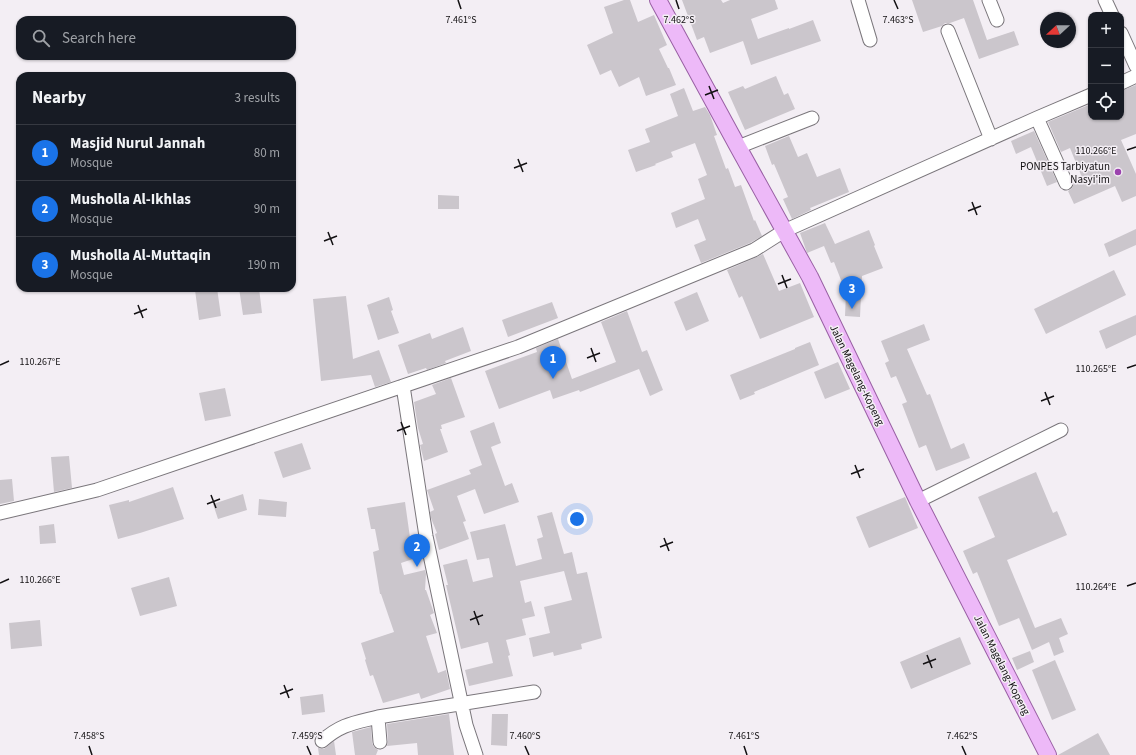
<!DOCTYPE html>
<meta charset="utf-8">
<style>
body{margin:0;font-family:"Source Sans 3",sans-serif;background:#20242c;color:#f1f3f6}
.controls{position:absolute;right:12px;top:12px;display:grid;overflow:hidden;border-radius:8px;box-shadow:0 1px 3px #0004}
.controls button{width:36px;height:36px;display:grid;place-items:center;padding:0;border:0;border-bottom:1px solid #363941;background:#171b24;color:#f1f3f6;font:20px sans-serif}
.compass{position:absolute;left:1040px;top:12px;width:36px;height:36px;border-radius:50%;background:#171b24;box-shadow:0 1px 3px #0004;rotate:249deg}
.you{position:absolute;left:577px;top:519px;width:14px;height:14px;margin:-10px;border:3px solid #fff;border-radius:50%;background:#1a73e8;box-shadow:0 0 0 6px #1a73e833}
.badge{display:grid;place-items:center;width:26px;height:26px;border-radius:50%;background:#1a73e8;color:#fff;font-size:13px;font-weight:700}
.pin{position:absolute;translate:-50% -33px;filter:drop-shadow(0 1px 2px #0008)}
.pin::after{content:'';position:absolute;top:21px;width:14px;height:12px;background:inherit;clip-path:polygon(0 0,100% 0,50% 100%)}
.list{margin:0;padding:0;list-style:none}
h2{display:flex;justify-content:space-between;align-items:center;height:52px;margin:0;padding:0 16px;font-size:17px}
h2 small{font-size:13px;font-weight:400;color:#9ea1a6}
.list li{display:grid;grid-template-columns:26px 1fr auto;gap:12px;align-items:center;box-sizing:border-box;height:56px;padding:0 16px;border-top:1px solid #363941}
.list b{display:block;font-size:15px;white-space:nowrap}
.list p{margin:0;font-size:13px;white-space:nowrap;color:#9ea1a6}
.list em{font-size:13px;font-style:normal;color:#9ea1a6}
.icon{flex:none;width:22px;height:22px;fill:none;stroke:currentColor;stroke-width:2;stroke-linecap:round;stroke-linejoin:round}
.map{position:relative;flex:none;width:1136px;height:755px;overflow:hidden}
.search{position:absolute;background:#171b24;box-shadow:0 1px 3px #0004;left:16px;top:16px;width:280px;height:44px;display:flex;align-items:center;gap:10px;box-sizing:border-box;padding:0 14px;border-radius:12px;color:#9ea1a6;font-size:15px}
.panel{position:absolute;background:#171b24;box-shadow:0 1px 3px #0004;left:16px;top:72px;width:280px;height:220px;border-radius:12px}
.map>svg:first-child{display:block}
.building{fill:#cbc6cc}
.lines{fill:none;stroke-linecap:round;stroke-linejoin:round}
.minor-casing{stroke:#7a767b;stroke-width:15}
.major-casing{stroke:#9960a4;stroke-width:18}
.minor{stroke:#fff;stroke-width:13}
.major{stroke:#edb9f8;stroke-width:16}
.ticks{fill:none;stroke:#121012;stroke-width:1.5}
.poi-dot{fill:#9b42ae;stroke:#f3eef4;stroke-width:1.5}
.labels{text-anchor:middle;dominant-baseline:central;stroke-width:3;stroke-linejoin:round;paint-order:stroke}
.poi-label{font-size:11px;fill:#121012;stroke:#f3eef4;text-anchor:end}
.street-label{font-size:11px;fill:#121012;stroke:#f3eef4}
.ticks-label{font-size:10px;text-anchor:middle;fill:#121012;stroke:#f3eef4;stroke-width:3;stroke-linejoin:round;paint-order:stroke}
</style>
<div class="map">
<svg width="1136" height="755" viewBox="0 0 1136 755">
<rect width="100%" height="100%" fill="#f3eef4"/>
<path class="building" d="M624,0H630L638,22L654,15L667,45L659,49L668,68H669L676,85L646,96L639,77L619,87L611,70L600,75L587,45L613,33L604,7Z
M682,0H721L723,3L730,0H775L778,9L751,19L758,39L789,28V29L813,20L821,41L751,65L743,41L710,53L704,37L697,40Z
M912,0H973L987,40L1014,31L1019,45L979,59L964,18L950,23H945L942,26L923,32Z
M776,76L784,95L788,93L795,109L745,130L728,92L743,86L745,89Z
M1136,85V134L1121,140L1136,174V196L1122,202L1115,186L1074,204L1068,191L1072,188L1074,184L1083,180L1070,148L1061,152L1048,122L1091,104V117H1121V91Z
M684,88L693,111L705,107L710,115L717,135L714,136L726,169L728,168L735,187L741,185L754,221L755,220L762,236L750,243L701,263L694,245L706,240L698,219L676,228L671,213L705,199L698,179L707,175L695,143L671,152L673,157L655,164L656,165L636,172L628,150L650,142L645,129L678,116L670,94Z
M1034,131L1057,182L1047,186L1031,147L1016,154L1011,141Z
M789,136L798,157L807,153L817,177L840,168L849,192L810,208L811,210L792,219L783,199L788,197L774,164L772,165L765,146Z
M438,195L459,196V209H438Z
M825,223L835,244L869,230L875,245L874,246L883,268L862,276L860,317L845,316L846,293L834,262L831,263L824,246L807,253L806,250L800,233Z
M1136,229V245L1109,257L1104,244Z
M763,254L779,291L800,283L814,317L760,339L742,296L739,298L727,270L757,257Z
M1114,270L1126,295L1046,334L1034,309Z
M211,288H217L221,316L199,320L195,290Z
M239,288H259L262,313L243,315Z
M697,292L709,321L686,331L674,302Z
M346,296L353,359L379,350L391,382L375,387L371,375L321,381L313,299Z
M389,297L393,310L391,311L399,333L378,340L367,305Z
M552,302L558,318L508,337L502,320Z
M627,311L642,352L647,350L663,390L650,396L639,369L580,392L579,390L553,399L550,390L499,409L485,371L537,352L536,348L558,339L572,379L616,362L601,322Z
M1136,315V335L1106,349L1099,331Z
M924,324L930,340L907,349L927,395L930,394L951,449L964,443L970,458L936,471L926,445L919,448L902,404L907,402L896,376L891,378L885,363L889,361L881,341Z
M463,327L471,351L445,361L446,363L427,370L426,368L408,374L398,345L430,333L432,339Z
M810,342L819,365L754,392L755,394L740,400L730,375L795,349V348Z
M838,362L850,389L825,399L814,372Z
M451,378L465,417L441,425L442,429H440L448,452L424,461L420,445L423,444L418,428L414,402L436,394L432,385Z
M225,388L231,416L205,421L199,393Z
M494,422L501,443L491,447L505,486L512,483L519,502L484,514L475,489L457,496L466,521L463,522L469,539L439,550L435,534L437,533L431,518L430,512L434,510L427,490L471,474L469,470L482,465L470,431Z
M302,443L311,469L283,478L274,452Z
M69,456L72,488L54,492L51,457Z
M1036,472L1053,513L1057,511L1067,535L1007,560L1035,628L1061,618L1068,634L1059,638L1064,652L1054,656L1049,642L1032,650L1019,618L999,626L977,572L973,574L963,551L995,537L978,497Z
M12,479L14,501L0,504V480Z
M173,487L184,519L140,533L118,539L109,505L129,500V502Z
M243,494L247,510L218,519L213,504Z
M905,497L918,528L869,548L856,517Z
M259,499L287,502L286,517L258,515Z
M405,502L413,559L401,563L404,575L425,570L426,574L425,590H426L434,613L430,615L437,633L426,636L438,673L446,670L450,689L421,699L419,693L383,703L373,675L370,676L365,660L366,659L361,643L394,632L381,594H380L373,552L379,550L375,529H371L367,508Z
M552,512L564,554L572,552L577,574L587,572L602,638L581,644L582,649L554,656L553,652L533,657L529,638L550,633L544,607L572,600L564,571L520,581L525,603L531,601L535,616L522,619L526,635L506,640L510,655L508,656L513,676L469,686L465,670L493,663L488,642L461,649L446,585H448L443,565L467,559L473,582L493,577L489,558L477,560L470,532L505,524L516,566L542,559L537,539L543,537L537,516Z
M54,524L56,543L40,544L39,526Z
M169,577L177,606L140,616L131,588Z
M40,620L42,646L11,649L9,623Z
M960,637L971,664L911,689L900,662Z
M1030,651L1034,662L1017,670L1012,658Z
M1055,660L1076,710L1052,720L1032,670Z
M323,694L325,712L302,715L300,697Z
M449,714L454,755H418L417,743L387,746L388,741L387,724Z
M492,714H508L507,746L491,745Z
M371,727L372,743L374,747L378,750L376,755H355L352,732Z
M1098,733L1110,755H1058Z
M334,741L336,755H319L318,748L324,749Z"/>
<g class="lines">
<g class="minor-casing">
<path id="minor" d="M858,0L870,40
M989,0L997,20
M1105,0L1112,15
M948,31L991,139
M1121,33L1136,66
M1121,83L1136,76
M1037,118L1066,183
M738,147L812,118
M403,386L426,536L466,725L476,755
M918,501L1061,430
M0,513L97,490L518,347L754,250L784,231L1037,118L1091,95
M322,741C341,724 354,723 378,717
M380,742L378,717L534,692"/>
</g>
<g class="major-casing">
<path id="major" d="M658,0L738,147L810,277L918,501L1048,755"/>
</g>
<use href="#minor" class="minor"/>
<use href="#major" class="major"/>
</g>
<path class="ticks" d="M458,0L461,9M676,0L679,9M894,0L898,9M709,86L714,99M705,95L718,90M1127,150L1136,147M518,159L523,172M514,168L527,163M972,202L977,215M968,211L981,206M328,232L333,245M324,241L337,236M782,275L787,288M778,284L791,279M138,305L143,318M134,314L147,309M591,348L596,362M587,358L600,353M0,365L9,361M1127,368L1136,365M1045,392L1050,405M1041,401L1054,396M401,422L406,435M397,431L410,426M855,465L860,478M851,474L864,469M211,495L216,508M207,504L220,499M664,538L669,551M660,547L673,542M0,583L9,579M1127,586L1136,583M474,611L479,625M470,620L483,615M927,655L932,668M923,664L936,659M284,685L289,698M280,694L293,689M89,746L92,755M307,746L311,755M525,746L529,755M744,746L747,755M962,746L966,755"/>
<circle class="poi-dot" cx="1118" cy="172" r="4"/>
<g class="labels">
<g class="poi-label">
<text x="1110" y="166">PONPES Tarbiyatun<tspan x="1110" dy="13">Nasyi'im</tspan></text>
</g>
<g class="street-label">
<text transform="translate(857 375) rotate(64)">Jalan Magelang-Kopeng</text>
<text transform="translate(1002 665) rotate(63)">Jalan Magelang-Kopeng</text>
</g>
</g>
<g class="ticks-label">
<text x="461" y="23">7.461°S</text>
<text x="679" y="23">7.462°S</text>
<text x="898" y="23">7.463°S</text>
<text x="1096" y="154">110.266°E</text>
<text x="40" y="365">110.267°E</text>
<text x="1096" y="372">110.265°E</text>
<text x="40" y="583">110.266°E</text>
<text x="1096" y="590">110.264°E</text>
<text x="89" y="739">7.458°S</text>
<text x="307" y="739">7.459°S</text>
<text x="525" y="739">7.460°S</text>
<text x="744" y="739">7.461°S</text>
<text x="962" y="739">7.462°S</text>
</g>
</svg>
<div class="controls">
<button>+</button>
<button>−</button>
<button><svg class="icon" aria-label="locate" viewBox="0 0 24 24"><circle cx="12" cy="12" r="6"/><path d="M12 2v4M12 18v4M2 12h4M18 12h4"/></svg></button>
</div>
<svg class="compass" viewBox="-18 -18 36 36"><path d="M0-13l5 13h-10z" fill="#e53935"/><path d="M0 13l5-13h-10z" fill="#9ea1a6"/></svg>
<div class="you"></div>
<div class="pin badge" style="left:553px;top:379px">1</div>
<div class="pin badge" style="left:417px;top:567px">2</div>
<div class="pin badge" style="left:852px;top:309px">3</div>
<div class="search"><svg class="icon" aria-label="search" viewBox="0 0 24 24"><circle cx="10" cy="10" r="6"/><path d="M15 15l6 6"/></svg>Search here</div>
<section class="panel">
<h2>Nearby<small>3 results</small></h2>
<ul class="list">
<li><span class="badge">1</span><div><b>Masjid Nurul Jannah</b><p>Mosque</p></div><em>80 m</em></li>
<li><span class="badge">2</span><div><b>Musholla Al-Ikhlas</b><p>Mosque</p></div><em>90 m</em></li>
<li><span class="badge">3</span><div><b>Musholla Al-Muttaqin</b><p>Mosque</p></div><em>190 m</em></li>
</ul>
</section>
</div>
